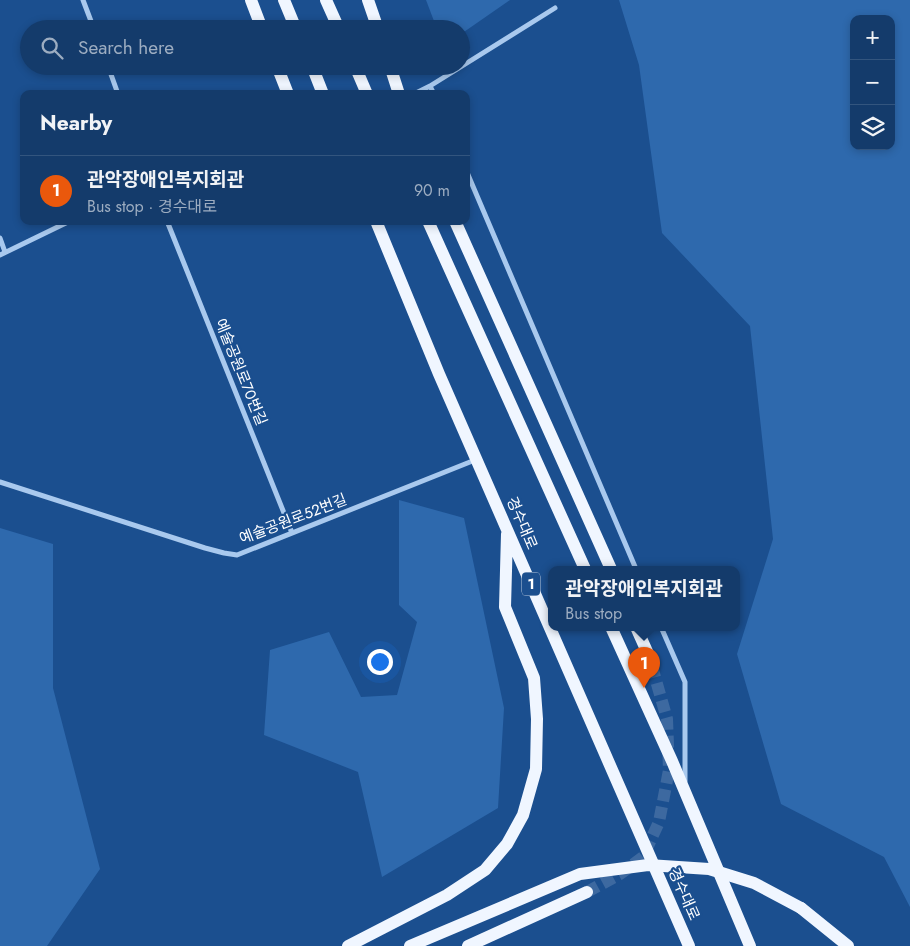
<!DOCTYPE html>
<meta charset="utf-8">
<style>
body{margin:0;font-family:Jost,"Noto Sans KR",sans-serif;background:#214673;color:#f1f3f6}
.controls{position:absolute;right:15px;top:15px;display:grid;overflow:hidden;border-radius:10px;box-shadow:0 2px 8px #0003}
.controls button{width:45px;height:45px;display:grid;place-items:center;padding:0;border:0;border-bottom:1px solid #33557e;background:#143b6b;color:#f1f3f6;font:25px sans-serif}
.you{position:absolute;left:379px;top:661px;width:18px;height:18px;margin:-12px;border:4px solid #fff;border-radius:50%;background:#1a73e8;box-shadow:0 0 0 8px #1a73e833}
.badge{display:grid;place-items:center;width:32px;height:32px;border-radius:50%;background:#ea580c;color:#fff;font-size:16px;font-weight:700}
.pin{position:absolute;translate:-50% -41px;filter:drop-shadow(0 1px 2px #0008)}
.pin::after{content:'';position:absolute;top:26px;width:18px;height:15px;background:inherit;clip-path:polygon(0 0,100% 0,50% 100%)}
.popup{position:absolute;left:548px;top:566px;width:192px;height:65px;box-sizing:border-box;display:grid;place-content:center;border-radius:10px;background:#143b6b;filter:drop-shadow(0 1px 4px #0005);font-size:16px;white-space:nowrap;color:#9dadc1}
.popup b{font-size:19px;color:#f1f3f6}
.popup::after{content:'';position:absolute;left:50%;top:100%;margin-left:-10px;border:10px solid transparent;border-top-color:#143b6b}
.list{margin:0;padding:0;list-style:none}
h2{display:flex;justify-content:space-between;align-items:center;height:65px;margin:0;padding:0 20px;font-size:21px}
h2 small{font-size:16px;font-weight:400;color:#9dadc1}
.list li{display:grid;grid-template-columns:32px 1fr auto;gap:15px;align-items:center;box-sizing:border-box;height:70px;padding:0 20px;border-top:1px solid #33557e}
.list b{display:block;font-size:19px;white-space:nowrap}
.list p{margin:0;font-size:16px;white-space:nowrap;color:#9dadc1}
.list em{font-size:16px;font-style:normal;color:#9dadc1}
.icon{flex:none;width:28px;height:28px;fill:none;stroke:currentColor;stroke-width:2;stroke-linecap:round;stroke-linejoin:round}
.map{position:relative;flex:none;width:910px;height:946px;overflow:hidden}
.search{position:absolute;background:#143b6b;box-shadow:0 2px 8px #0003;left:20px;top:20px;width:450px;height:55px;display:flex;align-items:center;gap:12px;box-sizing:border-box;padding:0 18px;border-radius:28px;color:#9dadc1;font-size:19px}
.panel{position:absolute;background:#143b6b;box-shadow:0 2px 8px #0003;left:20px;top:90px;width:450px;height:135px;border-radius:10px}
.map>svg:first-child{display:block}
.green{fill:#2e69ad;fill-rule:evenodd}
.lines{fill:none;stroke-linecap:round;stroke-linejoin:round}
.primary-tunnel{stroke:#3d69a0;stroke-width:12;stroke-dasharray:12 6;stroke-linecap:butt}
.minor{stroke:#a9c9ee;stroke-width:5}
.primary{stroke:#f0f6ff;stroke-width:12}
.primary-bridge{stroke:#f0f6ff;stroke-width:12}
.labels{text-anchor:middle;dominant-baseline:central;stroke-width:4.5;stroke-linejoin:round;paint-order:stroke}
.shield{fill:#1b4f8f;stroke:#bbcadd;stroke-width:1}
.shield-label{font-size:14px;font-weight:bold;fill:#fff}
.street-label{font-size:15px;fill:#fff;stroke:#1b4f8f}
</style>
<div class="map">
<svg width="910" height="946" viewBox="0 0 910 946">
<rect width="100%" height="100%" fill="#1b4f8f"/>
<path class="green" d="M426,0H510L461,34V29H437Z
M619,0H910V907L884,857L781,804L737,654L773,539L750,326L662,233L639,65ZM854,19H891V146H854Z
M399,500L464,518L504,708L498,808L382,877L358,772L264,735L270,650L329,632L361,697L397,695L417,622L399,605Z
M0,528L53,544V688L100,869L47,946H0Z"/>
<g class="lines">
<path class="primary-tunnel" d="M587,892L620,874L643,857L659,822L669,770L667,719L649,656"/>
<path class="minor" d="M83,0L94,29
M108,66L118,94
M430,86L434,94
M414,94L430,86L555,8
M466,170L636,569
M167,221L292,533
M0,238L5,252
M0,255L70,221
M0,482L205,548L224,553L237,555L475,460
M661,627L685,682V781"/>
<path class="primary" d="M251,0L262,29
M284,0L296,29
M326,0L339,29
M368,0L378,29
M277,66L288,94
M312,66L323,94
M355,66L367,94
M390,66L399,94
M376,221L439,374L689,946
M428,221L585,569
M455,221L611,569
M611,627L672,761L750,946
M636,627L649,656
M801,908L848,946
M348,946L447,895L485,870L507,844L523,815L536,769L537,719L534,678L505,607L507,534
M468,946L587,892"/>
<path class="primary-bridge" d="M410,946L580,874L648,865L709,869L754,883L801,908"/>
</g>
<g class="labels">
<rect class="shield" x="522" y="572.5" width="18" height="23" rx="4"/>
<g class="shield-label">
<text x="531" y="584">1</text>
</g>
<g class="street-label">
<text transform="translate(241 372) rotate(68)">예술공원로70번길</text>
<text transform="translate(293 519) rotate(-21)">예술공원로52번길</text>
<text transform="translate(522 523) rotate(67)">경수대로</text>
<text transform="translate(684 894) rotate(66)">경수대로</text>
</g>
</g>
</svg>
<div class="controls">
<button>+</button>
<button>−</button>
<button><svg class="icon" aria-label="layers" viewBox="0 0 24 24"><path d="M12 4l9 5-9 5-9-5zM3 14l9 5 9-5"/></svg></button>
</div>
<div class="you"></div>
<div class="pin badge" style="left:644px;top:688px">1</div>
<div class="popup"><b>관악장애인복지회관</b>Bus stop</div>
<div class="search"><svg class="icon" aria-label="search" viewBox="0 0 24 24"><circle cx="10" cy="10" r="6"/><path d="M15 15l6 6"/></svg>Search here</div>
<section class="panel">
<h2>Nearby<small></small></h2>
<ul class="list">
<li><span class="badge">1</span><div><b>관악장애인복지회관</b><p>Bus stop · 경수대로</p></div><em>90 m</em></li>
</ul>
</section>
</div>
